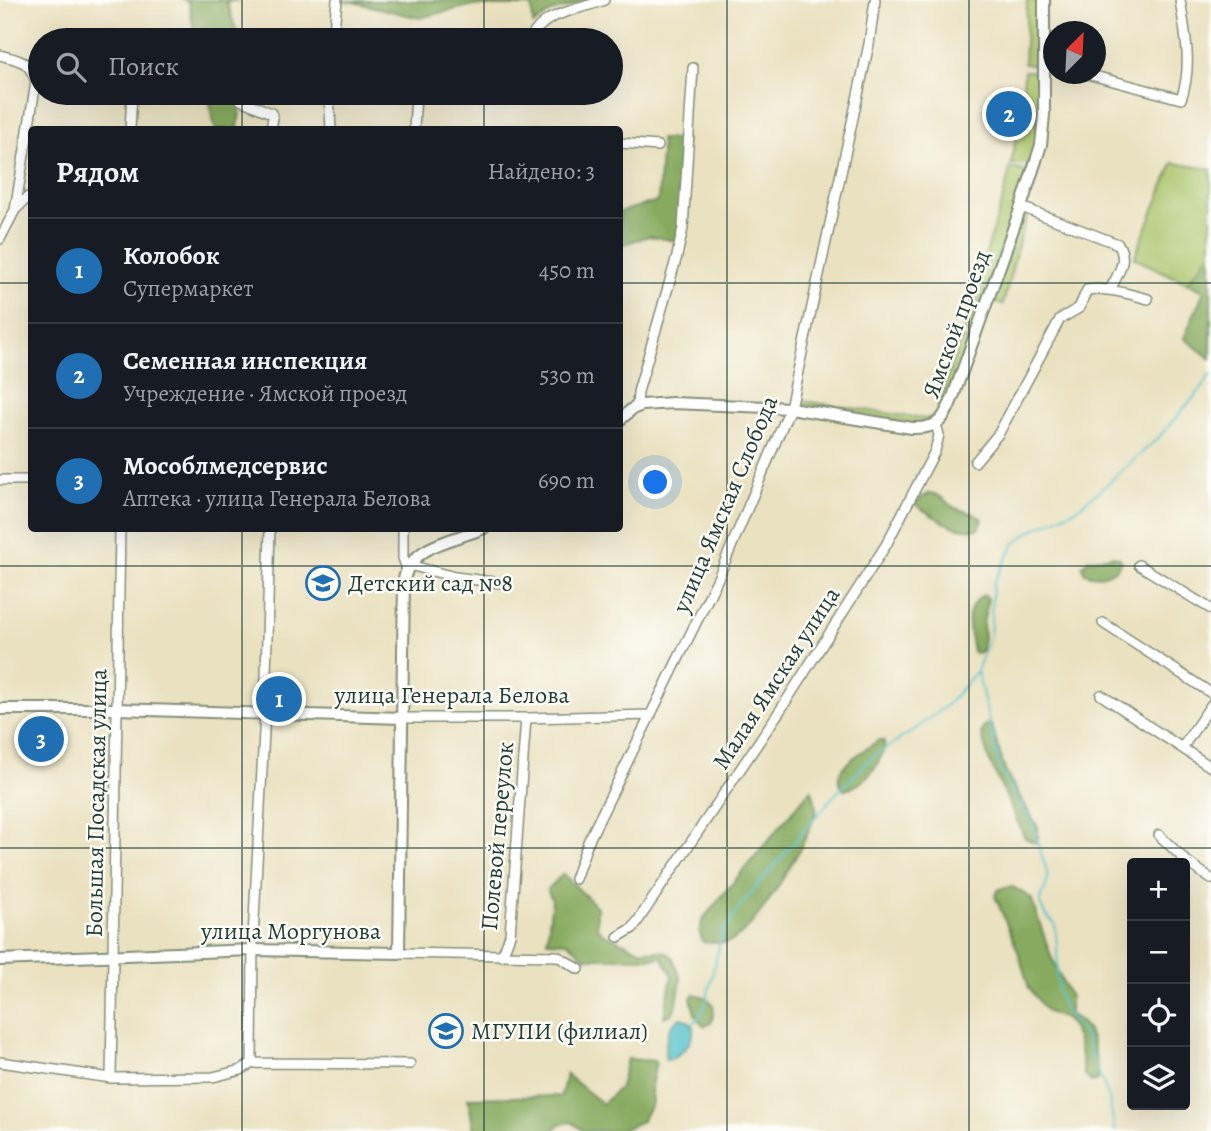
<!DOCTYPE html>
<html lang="ru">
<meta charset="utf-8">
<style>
body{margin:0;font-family:Alegreya,serif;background:#242831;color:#f1f3f6}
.controls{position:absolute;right:21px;bottom:21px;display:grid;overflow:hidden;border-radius:7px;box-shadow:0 7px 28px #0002}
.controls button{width:63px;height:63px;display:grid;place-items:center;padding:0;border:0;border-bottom:2px solid #363941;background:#171b24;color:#f1f3f6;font:35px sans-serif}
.compass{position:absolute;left:1043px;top:21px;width:63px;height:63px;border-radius:50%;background:#171b24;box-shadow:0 7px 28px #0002;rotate:24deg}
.you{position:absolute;left:656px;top:483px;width:24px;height:24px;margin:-18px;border:5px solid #fff;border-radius:50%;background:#1a73e8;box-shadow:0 0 0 10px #1a73e833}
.badge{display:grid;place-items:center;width:46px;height:46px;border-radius:50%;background:#1f6fb2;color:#fff;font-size:23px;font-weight:700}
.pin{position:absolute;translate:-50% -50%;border:4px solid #fff;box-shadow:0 2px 7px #0006}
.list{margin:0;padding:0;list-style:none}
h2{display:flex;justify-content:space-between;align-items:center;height:91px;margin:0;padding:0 28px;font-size:30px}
h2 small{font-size:23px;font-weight:400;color:#9ea1a6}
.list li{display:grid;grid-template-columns:46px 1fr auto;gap:21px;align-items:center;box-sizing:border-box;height:105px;padding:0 28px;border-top:2px solid #363941}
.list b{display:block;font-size:26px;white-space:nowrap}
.list p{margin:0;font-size:23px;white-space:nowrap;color:#9ea1a6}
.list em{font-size:23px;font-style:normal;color:#9ea1a6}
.icon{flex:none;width:38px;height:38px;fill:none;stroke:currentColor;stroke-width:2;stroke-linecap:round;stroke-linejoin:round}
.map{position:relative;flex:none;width:1211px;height:1131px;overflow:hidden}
.search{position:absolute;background:#171b24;box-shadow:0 7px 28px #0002;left:28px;top:28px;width:595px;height:77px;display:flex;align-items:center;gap:18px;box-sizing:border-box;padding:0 24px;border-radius:38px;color:#9ea1a6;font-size:26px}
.panel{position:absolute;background:#171b24;box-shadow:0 7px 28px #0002;left:28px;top:126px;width:595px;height:406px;border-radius:7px}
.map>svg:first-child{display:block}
.green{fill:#aac46a;stroke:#64804f;stroke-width:2}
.forest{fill:#87aa5e;stroke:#537449;stroke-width:2}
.water{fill:#54c2ca;stroke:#3a807f;stroke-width:2}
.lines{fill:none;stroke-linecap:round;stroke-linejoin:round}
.stream{stroke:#54c2ca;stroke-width:2}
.minor-casing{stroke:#848f7a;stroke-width:12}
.major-casing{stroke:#848f7a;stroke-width:14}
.minor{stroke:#fff;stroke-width:9}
.major{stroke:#fff;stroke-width:10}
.grid{fill:none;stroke:#1f3d34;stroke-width:2;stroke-opacity:0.55}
.labels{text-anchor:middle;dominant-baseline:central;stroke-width:5;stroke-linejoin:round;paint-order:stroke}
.street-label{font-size:24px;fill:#1f3d34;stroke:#fdfcf7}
.poi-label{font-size:24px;fill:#1f3d34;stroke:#fdfcf7;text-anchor:start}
</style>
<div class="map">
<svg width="1211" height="1131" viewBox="0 0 1211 1131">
<rect width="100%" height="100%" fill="#fdfcf7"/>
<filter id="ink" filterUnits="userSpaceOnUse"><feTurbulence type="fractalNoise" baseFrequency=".0143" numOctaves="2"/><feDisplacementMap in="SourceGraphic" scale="14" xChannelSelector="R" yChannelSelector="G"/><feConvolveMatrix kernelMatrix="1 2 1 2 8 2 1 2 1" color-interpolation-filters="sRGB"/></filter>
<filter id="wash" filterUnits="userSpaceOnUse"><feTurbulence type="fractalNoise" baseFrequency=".00686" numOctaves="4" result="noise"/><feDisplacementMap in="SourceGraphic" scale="28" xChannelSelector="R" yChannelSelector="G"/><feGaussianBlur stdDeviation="1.57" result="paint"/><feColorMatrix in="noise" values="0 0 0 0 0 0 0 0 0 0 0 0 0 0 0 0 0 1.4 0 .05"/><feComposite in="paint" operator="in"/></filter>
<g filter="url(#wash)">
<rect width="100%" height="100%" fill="#eae1c0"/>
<path class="green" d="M1027,0H1039V65L1024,64Z
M1024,71H1039C1039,100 1042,135 1030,163L1026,164H1011L1022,107Z
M1173,163L1211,169V253L1187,283L1134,258Z
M1010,168L1025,171L1027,174L972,330L968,333L962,332L1003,198Z
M1023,212H1029L1019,241L1003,305L995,303L993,301Z
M961,338L968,340C962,357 947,411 934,420C928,424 919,423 912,423L802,405L797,403L796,400L926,419L935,416Z"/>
<path class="forest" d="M184,0H238L227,2L239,40H196L189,3Z
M595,0L551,12L533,25L532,6H470L419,18L353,2L342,1Z
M208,93H242L238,128L236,129H215Z
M660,139H685L679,226L676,241L649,236L621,245L620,247V212L658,201L661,152Z
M1211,253V359L1184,338L1204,291L1187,283Z
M930,493C944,495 944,502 955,508C965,512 975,512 983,520L978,529C954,533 934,516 914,504L921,498Z
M1112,556L1119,558L1122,561C1114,575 1099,579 1085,573L1082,566L1088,560Z
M983,595L986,596L988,599L983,623L984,637L982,651L977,653L973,652C970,631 961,609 983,595Z
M989,723L992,726L1005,771L1038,828V838L1036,843L1025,838L989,760L981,733L984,726Z
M879,740L884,741C886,760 863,787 844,790C824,770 866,750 879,740Z
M811,789C814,796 817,803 816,810C811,837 759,924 735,939C726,945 714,943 703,942L700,934L702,920Z
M563,874L597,907V928L604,934L640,950L666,952L673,958L681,979L677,1004L672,1014L664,1017L672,975L663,958H586L567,942L547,941L552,899L547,890Z
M1013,887L1031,898L1052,959L1070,997V1014C1074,1018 1080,1020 1083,1024C1094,1037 1095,1058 1099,1074L1098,1080L1091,1082L1084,1075L1079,1045L1072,1026L1065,1019L1047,1012L1029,988L1018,951L995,896L999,889Z
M694,994C712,997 718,1006 711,1023L705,1026L702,1025L695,1014L691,998Z
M627,1059L656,1061L651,1087L652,1103L642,1121L619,1131H583L572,1122L560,1124L553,1131H474L468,1098L561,1096L566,1074L603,1104L620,1087Z"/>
<path class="water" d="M680,1018C709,1023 684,1058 666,1060C664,1053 667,1033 671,1026C674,1022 676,1021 680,1018Z"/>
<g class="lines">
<path class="stream" d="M692,1024L700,1016L705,1006L722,934L740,906L831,799L871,758L914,730L948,704L976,672
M1115,1131L1109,1098L1085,1037L1064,1008L1058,991L1057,943L1055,924L1045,914L1040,904L1041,896L1046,887L1048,875L1031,822L1001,771L977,671L990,636L993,584L1014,544L1031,531L1076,509L1105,486L1158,438L1203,387L1211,373"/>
</g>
</g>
<g filter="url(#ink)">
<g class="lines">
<g class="minor-casing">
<path id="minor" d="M333,40L337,0
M530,40C543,11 578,11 604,0
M0,55C21,61 29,60 36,82L15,210L0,239
M1087,74L1181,99C1193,67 1185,33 1180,0
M242,93L241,100L271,113L273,117L271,130
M329,93L331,130
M130,130L132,93
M414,130L416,93
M620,143L658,146
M1021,207L1118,244C1129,260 1117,275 1110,290
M16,209L28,197L32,196
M637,406L638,392L677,256L683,228L693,68
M975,462L999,433L1060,319L1079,308L1087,290C1107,287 1129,294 1148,299
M0,480H32
M403,528V558L407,569
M409,565L455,577L501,583
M1139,565L1211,609
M1103,623L1211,693
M1101,695L1211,767
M402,718H526L651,715
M1182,748L1211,705
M1159,835L1185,860L1211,879
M575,879L588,842L718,578L790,408L869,44L875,0
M618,937L633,928L783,706L886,545L935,451L939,435L936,424
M399,953L557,956L579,969
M502,956L510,935L526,718
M0,1062L111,1078L213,1077L241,1070L252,1063L410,1064
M252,1063L253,938L265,713L270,528
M111,1078L120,528"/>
</g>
<g class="major-casing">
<path id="major" d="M620,420L632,409L642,405L673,403L790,408L912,428C940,429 945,418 954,394L1021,207L1041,145L1044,115V0
M0,709H117L402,718
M0,960L252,950L399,953L404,579C412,544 456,540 484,528"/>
</g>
<use href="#minor" class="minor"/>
<use href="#major" class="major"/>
</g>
</g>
<path class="grid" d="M242,0V40M484,0V40M727,0V1131M969,0V1131M242,93V130M484,93V130M0,283H32M620,283H1211M242,528V1131M484,528V1131M0,566H1211M0,848H1211"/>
<defs>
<g id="school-ring" transform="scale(1.75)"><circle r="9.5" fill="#fdfcf7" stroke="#1f6fb2" stroke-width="1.5"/><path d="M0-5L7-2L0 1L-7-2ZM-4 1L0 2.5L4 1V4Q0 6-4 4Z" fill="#1f6fb2"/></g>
<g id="university-ring" transform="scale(1.75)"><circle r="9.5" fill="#fdfcf7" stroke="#1f6fb2" stroke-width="1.5"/><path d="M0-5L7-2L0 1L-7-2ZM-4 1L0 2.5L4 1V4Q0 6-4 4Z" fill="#1f6fb2"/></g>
</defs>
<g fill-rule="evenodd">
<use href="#school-ring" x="323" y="583"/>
<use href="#university-ring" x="446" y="1031"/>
</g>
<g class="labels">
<g class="street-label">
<text transform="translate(956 324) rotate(-70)">Ямской проезд</text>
<text transform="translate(725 504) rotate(-67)">улица Ямская Слобода</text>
<text transform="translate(776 678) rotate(-57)">Малая Ямская улица</text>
<text x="452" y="695">улица Генерала Белова</text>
<text transform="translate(96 803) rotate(-89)">Большая Посадская улица</text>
<text transform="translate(497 836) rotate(-85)">Полевой переулок</text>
<text x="291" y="931">улица Моргунова</text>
</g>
<g class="poi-label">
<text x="348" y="583">Детский сад №8</text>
<text x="471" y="1031">МГУПИ (филиал)</text>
</g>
</g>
</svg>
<div class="controls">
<button>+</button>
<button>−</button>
<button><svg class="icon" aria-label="locate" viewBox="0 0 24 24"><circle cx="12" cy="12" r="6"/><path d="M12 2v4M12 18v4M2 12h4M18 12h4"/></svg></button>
<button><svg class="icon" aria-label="layers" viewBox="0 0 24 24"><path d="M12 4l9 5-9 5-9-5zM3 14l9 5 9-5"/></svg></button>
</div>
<svg class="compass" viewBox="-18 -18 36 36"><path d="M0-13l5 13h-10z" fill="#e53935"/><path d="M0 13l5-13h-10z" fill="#9ea1a6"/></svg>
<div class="you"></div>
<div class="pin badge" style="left:279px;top:699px">1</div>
<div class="pin badge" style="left:1009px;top:114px">2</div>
<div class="pin badge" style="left:41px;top:739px">3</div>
<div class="search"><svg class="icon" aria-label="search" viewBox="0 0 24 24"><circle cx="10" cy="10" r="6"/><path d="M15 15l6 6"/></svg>Поиск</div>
<section class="panel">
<h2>Рядом<small>Найдено: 3</small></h2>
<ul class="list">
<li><span class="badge">1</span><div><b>Колобок</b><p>Супермаркет</p></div><em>450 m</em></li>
<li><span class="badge">2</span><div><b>Семенная инспекция</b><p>Учреждение · Ямской проезд</p></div><em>530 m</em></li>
<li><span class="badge">3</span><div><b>Мособлмедсервис</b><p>Аптека · улица Генерала Белова</p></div><em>690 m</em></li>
</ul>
</section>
</div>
